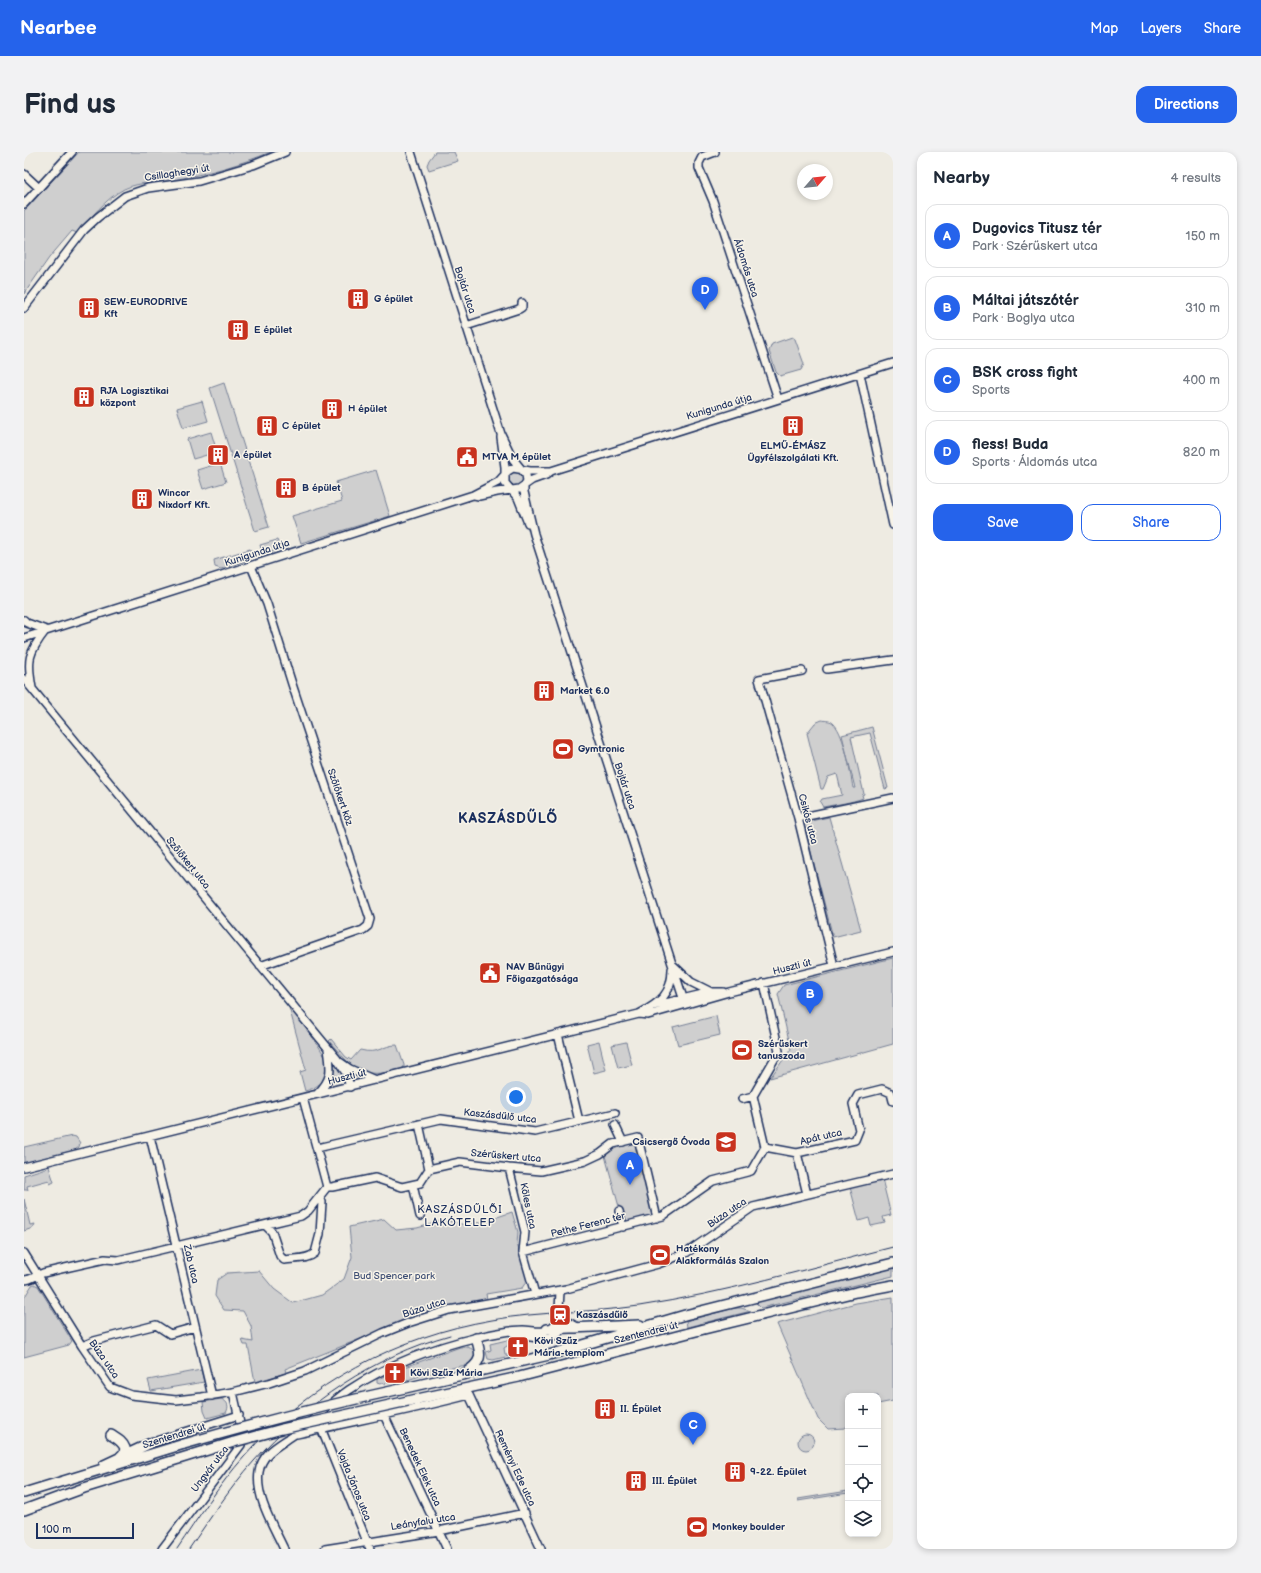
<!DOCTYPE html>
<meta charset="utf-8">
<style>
body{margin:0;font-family:"Balsamiq Sans",sans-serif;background:#f2f2f3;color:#1f2937}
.controls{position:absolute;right:12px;bottom:12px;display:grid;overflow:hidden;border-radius:8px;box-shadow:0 2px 6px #0003}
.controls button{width:36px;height:36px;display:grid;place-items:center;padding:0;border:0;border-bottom:1px solid #e0e1e3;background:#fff;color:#1f2937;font:20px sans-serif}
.compass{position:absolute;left:773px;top:12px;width:36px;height:36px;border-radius:50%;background:#fff;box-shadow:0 2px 6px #0003;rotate:62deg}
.scale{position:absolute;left:12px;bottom:10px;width:98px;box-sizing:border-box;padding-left:4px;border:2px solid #1b2f5e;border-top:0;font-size:11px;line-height:14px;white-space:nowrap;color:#1b2f5e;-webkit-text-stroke:3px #f7f3e8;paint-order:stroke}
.you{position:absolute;left:492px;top:945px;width:14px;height:14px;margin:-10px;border:3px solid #fff;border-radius:50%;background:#1a73e8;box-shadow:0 0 0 6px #1a73e833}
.badge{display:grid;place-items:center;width:26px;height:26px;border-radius:50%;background:#2563eb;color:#fff;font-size:13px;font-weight:700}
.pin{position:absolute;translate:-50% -33px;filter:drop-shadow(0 1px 2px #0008)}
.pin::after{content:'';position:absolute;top:21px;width:14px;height:12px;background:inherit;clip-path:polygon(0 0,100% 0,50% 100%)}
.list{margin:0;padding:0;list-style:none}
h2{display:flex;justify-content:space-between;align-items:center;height:52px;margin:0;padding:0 16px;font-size:17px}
h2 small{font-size:13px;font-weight:400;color:#747a83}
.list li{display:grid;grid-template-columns:26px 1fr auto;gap:12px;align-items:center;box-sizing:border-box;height:64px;margin:0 8px 8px;padding:0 8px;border:1px solid #e0e1e3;border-radius:12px}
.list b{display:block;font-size:15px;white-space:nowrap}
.list p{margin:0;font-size:13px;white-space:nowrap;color:#747a83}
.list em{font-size:13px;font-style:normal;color:#747a83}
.actions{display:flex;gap:8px;padding:12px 16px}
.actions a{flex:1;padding:9px 0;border:1px solid #2563eb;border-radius:12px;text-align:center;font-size:14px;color:#2563eb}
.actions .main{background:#2563eb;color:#fff}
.icon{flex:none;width:22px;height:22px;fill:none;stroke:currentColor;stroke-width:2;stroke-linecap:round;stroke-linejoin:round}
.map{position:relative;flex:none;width:869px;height:1397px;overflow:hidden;border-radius:12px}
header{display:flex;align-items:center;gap:24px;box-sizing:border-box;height:56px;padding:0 20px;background:#2563eb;color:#fff}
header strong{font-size:19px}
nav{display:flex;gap:22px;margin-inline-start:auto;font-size:14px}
.intro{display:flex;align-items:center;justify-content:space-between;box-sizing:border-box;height:96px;padding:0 24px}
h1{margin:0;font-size:28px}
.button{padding:10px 18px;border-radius:12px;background:#2563eb;color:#fff;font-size:14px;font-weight:700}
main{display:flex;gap:24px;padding:0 24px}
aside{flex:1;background:#fff;border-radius:12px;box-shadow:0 2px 6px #0003}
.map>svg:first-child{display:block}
.green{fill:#cfcfcf;stroke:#757f96}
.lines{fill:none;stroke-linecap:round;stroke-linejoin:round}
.minor-casing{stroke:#1b2f5e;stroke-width:10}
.major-casing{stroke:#1b2f5e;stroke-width:12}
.minor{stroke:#f7f3e8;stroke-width:7}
.major{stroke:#f7f3e8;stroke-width:9}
.tram{stroke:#1b2f5e;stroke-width:1}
.major-bridge-casing{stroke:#1b2f5e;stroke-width:12;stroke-linecap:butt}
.major-bridge{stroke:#f7f3e8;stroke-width:9}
.labels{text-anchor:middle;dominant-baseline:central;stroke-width:3;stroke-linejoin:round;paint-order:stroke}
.street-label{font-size:10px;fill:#1b2f5e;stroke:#f7f3e8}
.poi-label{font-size:10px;font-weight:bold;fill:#1b2f5e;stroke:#f7f3e8;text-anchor:start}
.park-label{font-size:10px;fill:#3f4f75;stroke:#f7f3e8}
.neighbourhood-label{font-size:11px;letter-spacing:1px;fill:#1b2f5e;stroke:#f7f3e8}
.district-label{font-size:14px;font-weight:bold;letter-spacing:1px;fill:#1b2f5e;stroke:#f7f3e8}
</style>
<header>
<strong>Nearbee</strong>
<nav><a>Map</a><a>Layers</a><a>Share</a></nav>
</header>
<div class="intro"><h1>Find us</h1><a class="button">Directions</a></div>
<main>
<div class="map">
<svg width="869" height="1397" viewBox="0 0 869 1397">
<rect width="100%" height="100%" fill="#eeebe2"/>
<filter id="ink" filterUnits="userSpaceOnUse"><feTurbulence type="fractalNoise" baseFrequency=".025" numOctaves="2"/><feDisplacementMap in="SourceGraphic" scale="8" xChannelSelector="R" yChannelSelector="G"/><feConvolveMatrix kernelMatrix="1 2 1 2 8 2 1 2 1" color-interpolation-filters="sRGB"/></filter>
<g filter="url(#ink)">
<path class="green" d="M55,0H247C217,12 186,21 154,27C136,31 117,29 100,37C81,47 67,66 53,81L48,79L25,106L0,142V59Z
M411,0H430L434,9L405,18L403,13L405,8Z
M768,185L771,187L780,212L777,218L756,224L752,220L745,199L748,192Z
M200,231L245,375L231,379L186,236Z
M178,249L184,269L159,276L153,256Z
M187,280L193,300L169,307L163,287Z
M196,311L202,330L179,337L173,318Z
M352,318L366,364L277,391L268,364L318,349L312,330Z
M485 327a7 7 0 1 1 14 0a7 7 0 1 1-14 0Z
M253,388L257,397L244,401L238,400L236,393Z
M226,397L228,404L225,408L197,417L191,415L190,408Z
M798,568C802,569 807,568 810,572C821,584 826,619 829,636H831L818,583L848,575L864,636L861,637L846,581L827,585L840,642L838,643L839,646C826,651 813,652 799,655L796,650L798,647L818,643L813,622L804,625L799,637H797L783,581L791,571Z
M805,665L837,778L809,785L780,673L782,670Z
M869,806V892L746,926L767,897L754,842L760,833Z
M265,855C274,867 302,900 304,913C305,927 293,936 281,939L276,920L282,918Z
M692,864L696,883L654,893L649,875Z
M307,887L322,905L327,908L336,898C355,903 358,893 373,893L380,913V915L376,918C336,927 330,918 305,889Z
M575,889L582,918L570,921L563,892Z
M602,890L608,913L594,916L588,893Z
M309,910L314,914L320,925L307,930L310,919Z
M48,984L52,985L56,991L55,995L51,998L0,1011V995Z
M613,988L631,1065L600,1073L580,1000L590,994Z
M25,1015L30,1030L26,1032L25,1028L3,1034L4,1038H0V1023Z
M858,1027L867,1063L859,1065L861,1071L847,1074L845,1066L835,1069L826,1035Z
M0,1047L6,1073L11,1072L9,1076L0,1079Z
M488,1060L494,1080L493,1092L504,1127L498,1136L462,1142L463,1147L411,1157L261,1217L262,1221L231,1230L224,1193H220L218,1188L229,1190L227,1174L219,1159L200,1158L191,1144L193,1128L203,1121L235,1119L250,1137L269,1151L298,1143L320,1127L328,1105L325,1075L360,1067L372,1078L393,1076L422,1068L441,1073L459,1070Z
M869,1116V1124L737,1156L731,1150Z
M10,1132L14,1134L48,1189L45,1193L0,1205V1146L8,1133Z
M869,1145V1249L854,1252V1244H824V1273L821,1276L804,1277L794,1267L753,1172L832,1151Z
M710,1156H717L727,1159L663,1175L662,1169Z
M483,1188L486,1192L480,1196L481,1202H484L485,1204L469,1208L464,1207L462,1200L467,1198L466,1192Z
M436,1195C444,1194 450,1196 453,1204L447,1212L413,1219L380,1229L359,1232V1230L356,1232L353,1231V1227L369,1221L374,1223L375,1221L373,1218Z
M177,1218L180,1230L127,1239L124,1228Z
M197,1247C205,1250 205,1255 202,1261L183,1266L180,1259L179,1250Z
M774 1290a8 8 0 1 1 16 0a8 8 0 1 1-16 0Z
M824,1339V1341L774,1349V1347Z"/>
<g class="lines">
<g class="minor-casing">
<path id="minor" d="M387,0L477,282L489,307L502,323L503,329L500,334V340L510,382L659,846
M691,0L678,5L675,11V16L689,49L754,247
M0,22L15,36
M0,52L48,0
M0,156L60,78L74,65L101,44L124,36L175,29L229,13L261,0
M442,174L495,157L498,155V151
M836,222L869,373
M477,285L481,315V331L494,346L504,371
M450,343L455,344L473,340L495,337L508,328L522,323L527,319L869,211
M227,414L243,452L268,532L346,767L344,774L339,778L236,814
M0,468L3,471L22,478
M0,486L449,343L474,330L484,319L489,316L506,319H527
M803,517L869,508
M778,519L735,527L774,666L810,814
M0,527L313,907L322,921L326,935
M8,536C3,508 4,501 22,478
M774,666L869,646
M650,814L667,830L687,840
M740,831L755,899L729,944L741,995
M629,854L687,840H699
M615,862C636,851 648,842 648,817
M534,882L555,969
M316,910L326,917L351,928
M293,942C309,927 307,917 304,897
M279,946L303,1035
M718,947L729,944
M395,972L405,1017
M591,973L599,990
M126,984L188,1244
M741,995L773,1001L831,988L835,978L829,952L834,943L858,937L867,941L869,949
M293,996L417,967L511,980L591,961
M773,1001L783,1042
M0,1015L615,862L624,863L705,840L869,800
M485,1016L501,1080L499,1100L511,1142
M389,1033L396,1064
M303,1035H308L351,1026L378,1035L396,1031L405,1017L436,1010L485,1016L517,1019L561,1009L576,1002L589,992L614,986L633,1066
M595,1059L599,1075
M241,1073L248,1080L256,1104L260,1108C271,1106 283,1108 291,1101L296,1082L298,1050L296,1045
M499,1100L639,1064L689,1029L727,1019L741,995
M0,1101L58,1194L86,1235L107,1243L152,1248L178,1245L209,1240L245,1231L281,1219L359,1181L384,1171L425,1158L542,1137L634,1112L662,1101L729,1055L869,1022
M0,1128C8,1128 12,1123 19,1121L81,1107L94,1108L277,1064L284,1059L303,1035
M489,1181C501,1185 537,1193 538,1172C538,1168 537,1170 536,1166C534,1157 536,1147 536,1138
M58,1194L70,1189L132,1173L146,1182L171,1175
M360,1263L423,1397
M297,1276L346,1397
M273,1282C330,1269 388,1258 445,1243L517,1397
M129,1290L215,1263
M138,1397L217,1293L218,1280L209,1240
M260,1397C250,1375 231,1345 235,1320C238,1300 256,1293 271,1282C290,1268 306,1251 325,1238C362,1213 411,1195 454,1185C468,1182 484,1178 499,1178C506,1178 513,1180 520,1179C528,1177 532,1172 536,1166
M301,1397L415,1379L501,1361"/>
</g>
<g class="major-casing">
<path id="major" d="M537,1167L553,1176
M523,1177L616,1173
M441,1221C458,1210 458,1204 452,1186
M381,1236L525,1203L661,1163L869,1111
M384,1249L495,1225L680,1177L832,1140L869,1133
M87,1283C93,1287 98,1289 101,1296L100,1301L96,1305
M80,1313L129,1290
M0,1341L160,1292
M0,1358L60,1336L210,1290"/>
</g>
<use href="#minor" class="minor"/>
<use href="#major" class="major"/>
<path class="tram" d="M153,1397C174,1366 195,1333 220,1305C284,1231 373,1184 468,1168C517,1159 566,1161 615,1154C701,1141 785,1116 869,1095
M165,1397C185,1368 206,1336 230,1309C281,1251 350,1204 426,1183"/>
<g class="major-bridge-casing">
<path id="major-bridge" d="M210,1290L258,1277L384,1249
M160,1292C233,1271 307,1252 381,1236"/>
</g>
<use href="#major-bridge" class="major-bridge"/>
</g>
</g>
<defs>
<g id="building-square" transform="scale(1.15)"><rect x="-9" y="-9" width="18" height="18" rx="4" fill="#c8321e" stroke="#f7f3e8"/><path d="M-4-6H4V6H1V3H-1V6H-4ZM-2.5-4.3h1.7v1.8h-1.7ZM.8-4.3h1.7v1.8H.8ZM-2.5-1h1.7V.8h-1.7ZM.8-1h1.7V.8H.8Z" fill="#fff"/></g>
<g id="civic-square" transform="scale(1.15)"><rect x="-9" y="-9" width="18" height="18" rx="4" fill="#c8321e" stroke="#f7f3e8"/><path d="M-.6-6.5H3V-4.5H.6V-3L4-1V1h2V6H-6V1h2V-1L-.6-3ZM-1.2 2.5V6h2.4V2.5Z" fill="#fff"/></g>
<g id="stadium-square" transform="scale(1.15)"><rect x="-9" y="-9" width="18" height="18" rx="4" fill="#c8321e" stroke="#f7f3e8"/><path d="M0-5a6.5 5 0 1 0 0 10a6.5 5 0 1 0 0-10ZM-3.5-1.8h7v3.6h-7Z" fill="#fff"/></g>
<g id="school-square" transform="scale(1.15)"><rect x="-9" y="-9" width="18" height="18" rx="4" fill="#c8321e" stroke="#f7f3e8"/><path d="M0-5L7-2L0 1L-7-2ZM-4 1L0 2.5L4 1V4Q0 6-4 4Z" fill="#fff"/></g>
<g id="station-square" transform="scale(1.15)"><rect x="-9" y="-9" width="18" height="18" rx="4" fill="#c8321e" stroke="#f7f3e8"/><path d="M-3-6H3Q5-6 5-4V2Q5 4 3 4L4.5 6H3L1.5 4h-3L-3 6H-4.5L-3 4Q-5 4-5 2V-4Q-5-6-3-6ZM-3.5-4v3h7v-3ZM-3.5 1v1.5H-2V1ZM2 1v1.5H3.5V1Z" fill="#fff"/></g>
<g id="church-square" transform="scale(1.15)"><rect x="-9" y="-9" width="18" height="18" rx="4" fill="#c8321e" stroke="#f7f3e8"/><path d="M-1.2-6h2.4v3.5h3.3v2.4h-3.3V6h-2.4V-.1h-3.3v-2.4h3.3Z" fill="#fff"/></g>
</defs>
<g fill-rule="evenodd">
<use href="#building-square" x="334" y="147"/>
<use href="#building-square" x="65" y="156"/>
<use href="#building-square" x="214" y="178"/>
<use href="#building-square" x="60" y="245"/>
<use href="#building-square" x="308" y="257"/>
<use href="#building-square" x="243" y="274"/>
<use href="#building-square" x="769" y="274"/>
<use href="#building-square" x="194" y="303"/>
<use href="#civic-square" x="443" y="305"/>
<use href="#building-square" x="262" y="336"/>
<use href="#building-square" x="118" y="347"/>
<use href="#building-square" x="520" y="539"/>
<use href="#stadium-square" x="539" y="597"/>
<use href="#civic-square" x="466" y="821"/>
<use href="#stadium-square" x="718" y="898"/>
<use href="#school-square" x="702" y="990"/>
<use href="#stadium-square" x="636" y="1103"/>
<use href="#station-square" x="536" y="1163"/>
<use href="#church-square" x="494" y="1195"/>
<use href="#church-square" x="371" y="1221"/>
<use href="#building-square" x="581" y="1257"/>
<use href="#building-square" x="711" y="1320"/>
<use href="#building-square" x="612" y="1329"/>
<use href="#stadium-square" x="673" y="1375"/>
</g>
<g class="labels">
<g class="street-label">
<text transform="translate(153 21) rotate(-9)">Csillaghegyi út</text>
<text transform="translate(722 116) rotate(72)">Áldomás utca</text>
<text transform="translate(441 138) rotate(72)">Bojtár utca</text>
<text transform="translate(695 255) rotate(-17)">Kunigunda útja</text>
<text transform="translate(233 401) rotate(-18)">Kunigunda útja</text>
<text transform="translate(601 634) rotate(72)">Bojtár utca</text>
<text transform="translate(316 645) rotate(71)">Szőlőkert köz</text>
<text transform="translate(784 667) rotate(75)">Csikós utca</text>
<text transform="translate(164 711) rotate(51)">Szőlőkert utca</text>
<text transform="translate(768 815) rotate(-14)">Huszti út</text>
<text transform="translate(323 925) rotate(-14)">Huszti út</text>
<text transform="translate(476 964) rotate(6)">Kaszásdűlő utca</text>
<text transform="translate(797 985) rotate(-13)">Apát utca</text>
<text transform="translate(482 1004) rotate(5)">Szérűskert utca</text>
<text transform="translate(504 1054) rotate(78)">Köles utca</text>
<text transform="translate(703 1061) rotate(-34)">Búza utca</text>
<text transform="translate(564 1073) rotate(-14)">Pethe Ferenc tér</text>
<text transform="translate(167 1112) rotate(77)">Zab utca</text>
<text transform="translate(400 1156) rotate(-18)">Búza utca</text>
<text transform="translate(622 1181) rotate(-14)">Szentendrei út</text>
<text transform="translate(80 1207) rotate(55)">Búza utca</text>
<text transform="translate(150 1284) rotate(-17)">Szentendrei út</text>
<text transform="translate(396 1315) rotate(65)">Benedek Elek utca</text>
<text transform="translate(491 1316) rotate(65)">Reményi Ede utca</text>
<text transform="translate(186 1317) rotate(-53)">Ungvár utca</text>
<text transform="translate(330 1333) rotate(68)">Vajda János utca</text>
<text transform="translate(399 1370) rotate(-9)">Leányfalu utca</text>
</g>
<g class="poi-label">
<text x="350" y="147">G épület</text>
<text x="80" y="150">SEW-EURODRIVE<tspan x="80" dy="12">Kft</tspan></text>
<text x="230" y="178">E épület</text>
<text x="76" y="239">RJA Logisztikai<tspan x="76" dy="12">központ</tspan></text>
<text x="324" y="257">H épület</text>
<text x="258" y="274">C épület</text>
<text x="769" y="294" text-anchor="middle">ELMŰ-ÉMÁSZ<tspan x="769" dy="12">Ügyfélszolgálati Kft.</tspan></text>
<text x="210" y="303">A épület</text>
<text x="458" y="305">MTVA M épület</text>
<text x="278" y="336">B épület</text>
<text x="134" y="341">Wincor<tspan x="134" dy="12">Nixdorf Kft.</tspan></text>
<text x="536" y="539">Market 6.0</text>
<text x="554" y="597">Gymtronic</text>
<text x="482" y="815">NAV Bűnügyi<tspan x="482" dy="12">Főigazgatósága</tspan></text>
<text x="734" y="892">Szérűskert<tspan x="734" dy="12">tanuszoda</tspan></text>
<text x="686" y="990" text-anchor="end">Csicsergő Óvoda</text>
<text x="652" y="1097">Hatékony<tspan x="652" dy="12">Alakformálás Szalon</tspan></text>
<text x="552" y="1163">Kaszásdűlő</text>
<text x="510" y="1189">Kövi Szűz<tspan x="510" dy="12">Mária-templom</tspan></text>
<text x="386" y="1221">Kövi Szűz Mária</text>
<text x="596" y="1257">II. Épület</text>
<text x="726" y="1320">9-22. Épület</text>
<text x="628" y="1329">III. Épület</text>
<text x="688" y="1375">Monkey boulder</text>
</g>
<g class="park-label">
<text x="370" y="1124">Bud Spencer park</text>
</g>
<g class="neighbourhood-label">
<text x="436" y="1057">KASZÁSDŰLŐI<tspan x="436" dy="13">LAKÓTELEP</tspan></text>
</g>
<g class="district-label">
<text x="484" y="666">KASZÁSDŰLŐ</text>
</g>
</g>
</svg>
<div class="controls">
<button>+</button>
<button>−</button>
<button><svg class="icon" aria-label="locate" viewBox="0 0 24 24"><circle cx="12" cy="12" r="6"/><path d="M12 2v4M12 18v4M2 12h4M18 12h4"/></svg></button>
<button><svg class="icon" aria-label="layers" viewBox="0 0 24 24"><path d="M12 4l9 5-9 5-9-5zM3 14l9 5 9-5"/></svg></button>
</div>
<svg class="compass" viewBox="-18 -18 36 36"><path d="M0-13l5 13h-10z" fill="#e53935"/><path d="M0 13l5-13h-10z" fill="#747a83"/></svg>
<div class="scale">100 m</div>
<div class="you"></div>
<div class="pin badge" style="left:606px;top:1033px">A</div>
<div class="pin badge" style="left:786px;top:862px">B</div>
<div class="pin badge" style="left:669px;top:1293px">C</div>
<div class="pin badge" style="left:681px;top:158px">D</div>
</div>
<aside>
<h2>Nearby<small>4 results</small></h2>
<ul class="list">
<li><span class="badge">A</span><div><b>Dugovics Titusz tér</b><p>Park · Szérűskert utca</p></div><em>150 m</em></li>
<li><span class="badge">B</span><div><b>Máltai játszótér</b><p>Park · Boglya utca</p></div><em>310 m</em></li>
<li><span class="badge">C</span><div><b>BSK cross fight</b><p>Sports</p></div><em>400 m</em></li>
<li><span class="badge">D</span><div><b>fless! Buda</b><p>Sports · Áldomás utca</p></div><em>820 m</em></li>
</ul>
<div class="actions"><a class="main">Save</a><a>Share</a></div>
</aside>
</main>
